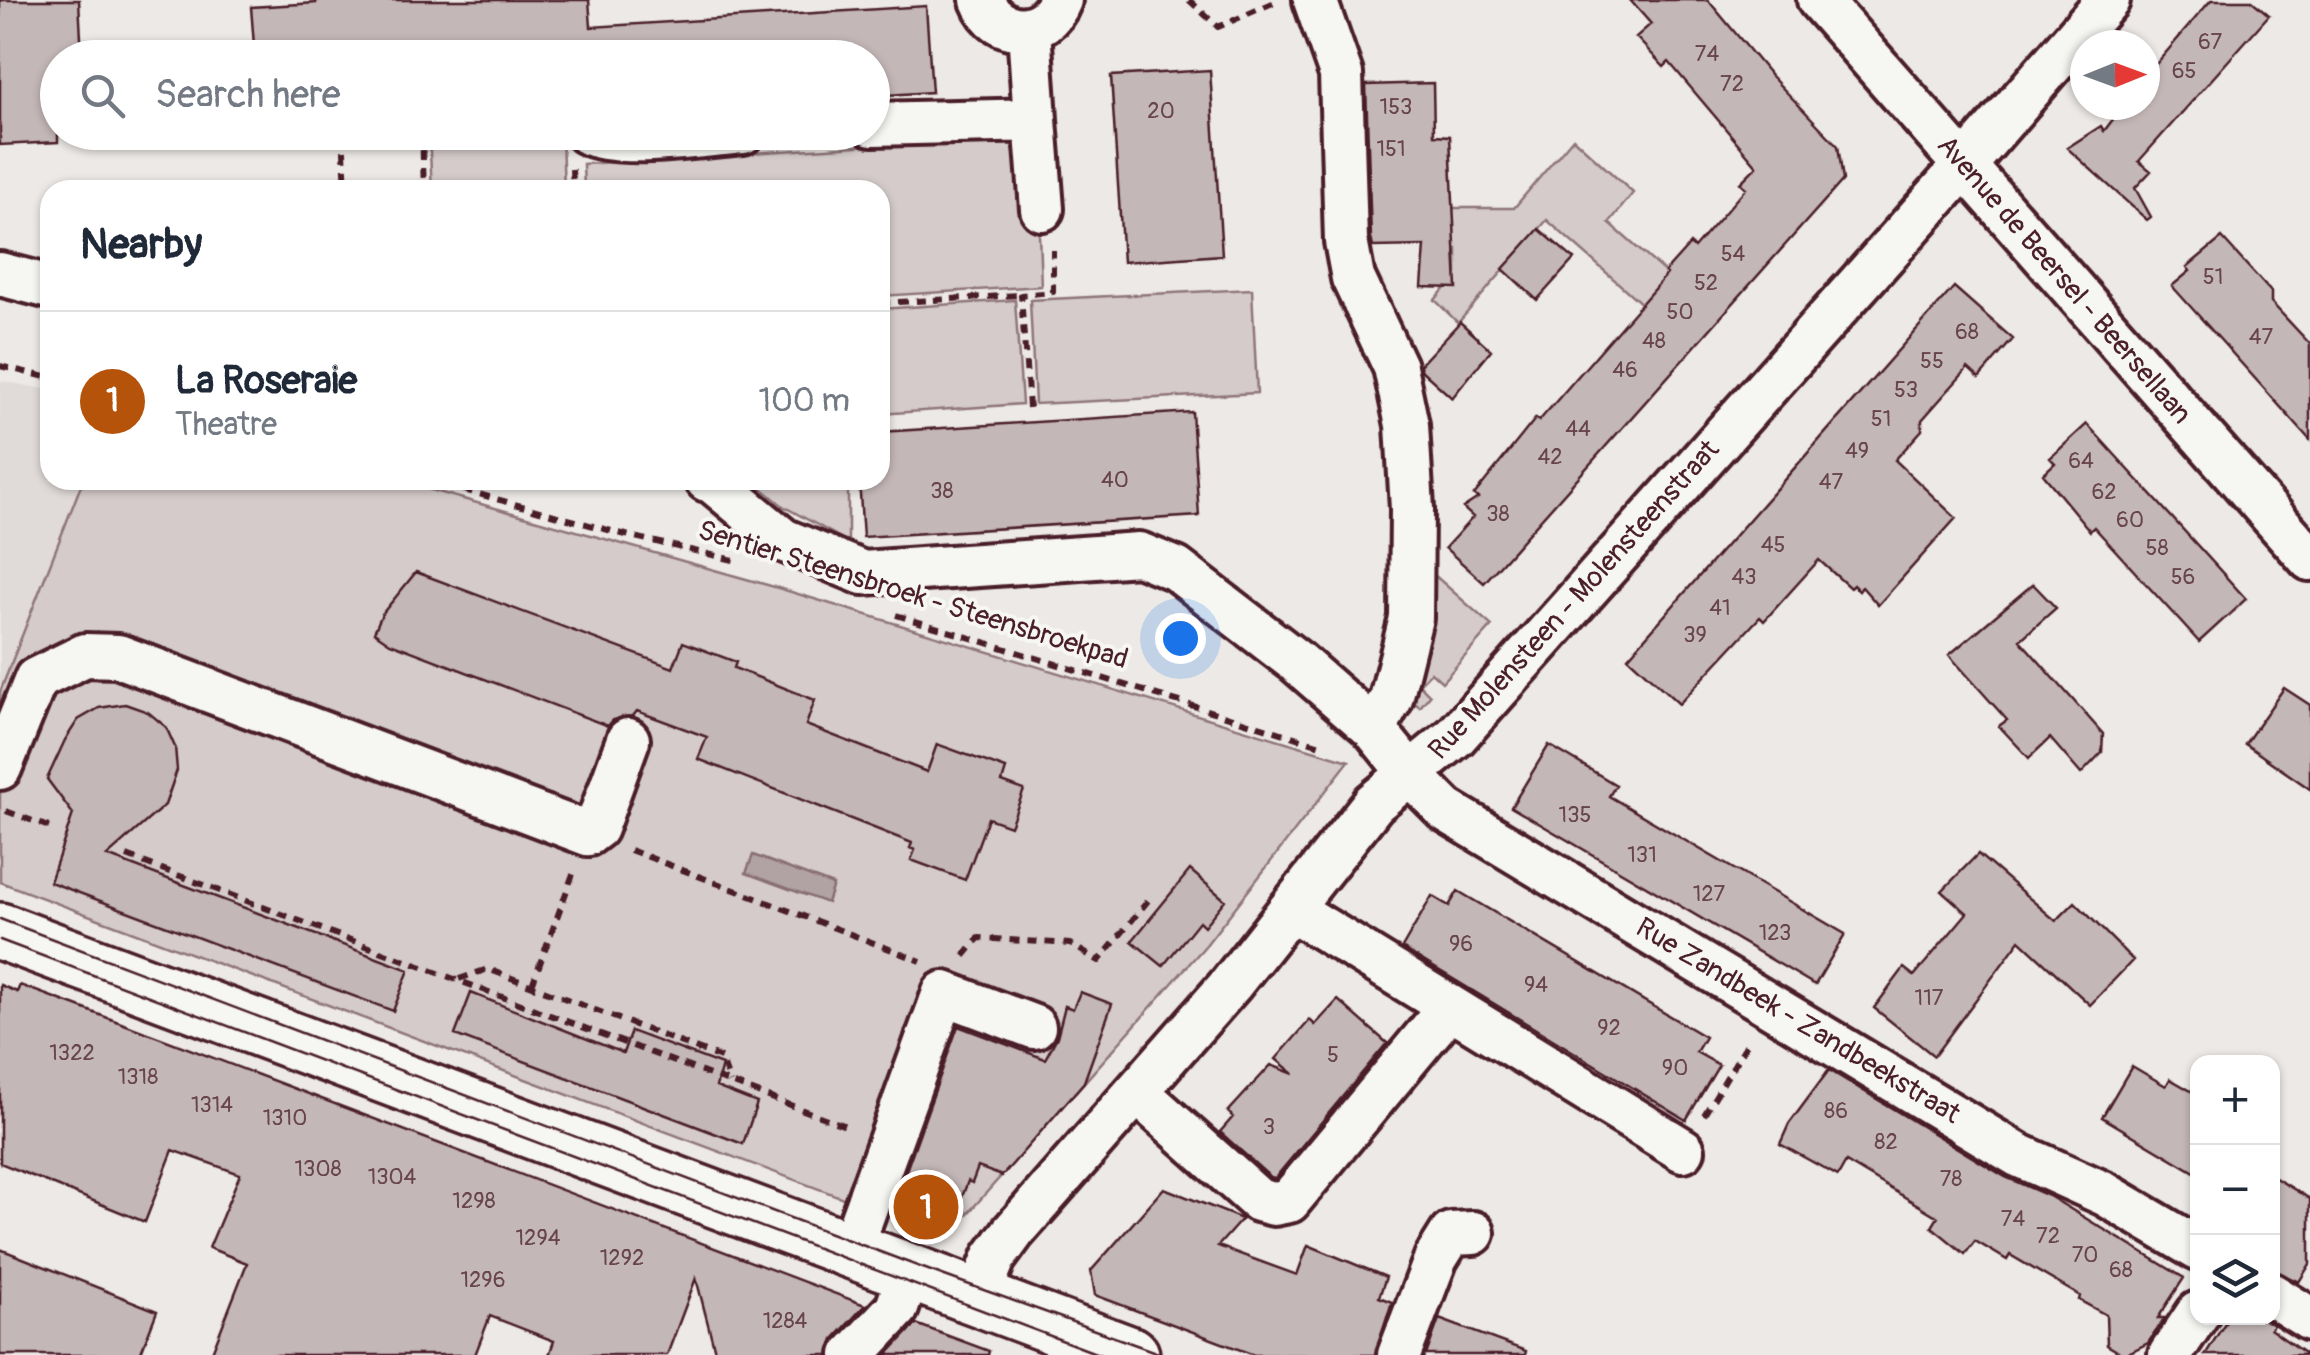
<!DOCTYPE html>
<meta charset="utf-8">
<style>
body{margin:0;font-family:Pangolin,sans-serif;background:#f6f6f7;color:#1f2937}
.controls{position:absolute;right:30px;bottom:30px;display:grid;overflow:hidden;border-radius:20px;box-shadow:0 2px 8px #0004}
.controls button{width:90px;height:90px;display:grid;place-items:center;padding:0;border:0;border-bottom:2px solid #e0e1e3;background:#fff;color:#1f2937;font:50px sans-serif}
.compass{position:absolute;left:2070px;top:30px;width:90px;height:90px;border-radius:50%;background:#fff;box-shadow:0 2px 8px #0004;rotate:89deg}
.you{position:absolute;left:1180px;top:638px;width:35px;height:35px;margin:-25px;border:8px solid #fff;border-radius:50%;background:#1a73e8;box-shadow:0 0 0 15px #1a73e833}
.badge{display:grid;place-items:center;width:65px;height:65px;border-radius:50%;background:#b45309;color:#fff;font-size:32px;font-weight:700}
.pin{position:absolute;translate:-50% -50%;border:5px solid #fff;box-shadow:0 2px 10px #0006}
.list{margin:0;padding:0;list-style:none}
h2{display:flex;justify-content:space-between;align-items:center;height:130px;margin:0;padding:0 40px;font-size:42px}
h2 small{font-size:32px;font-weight:400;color:#747a83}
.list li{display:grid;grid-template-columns:65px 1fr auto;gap:30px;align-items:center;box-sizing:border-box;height:180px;padding:0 40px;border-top:2px solid #e0e1e3}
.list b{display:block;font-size:38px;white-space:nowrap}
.list p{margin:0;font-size:32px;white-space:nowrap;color:#747a83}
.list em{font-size:32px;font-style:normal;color:#747a83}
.icon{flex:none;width:55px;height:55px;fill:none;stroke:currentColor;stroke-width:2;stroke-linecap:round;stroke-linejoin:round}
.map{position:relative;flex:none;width:2310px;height:1355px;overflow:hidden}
.search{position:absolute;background:#fff;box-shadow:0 2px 8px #0004;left:40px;top:40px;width:850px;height:110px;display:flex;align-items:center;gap:25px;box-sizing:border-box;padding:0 35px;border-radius:55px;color:#747a83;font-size:38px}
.panel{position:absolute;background:#fff;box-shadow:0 2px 8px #0004;left:40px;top:180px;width:850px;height:310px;border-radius:30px}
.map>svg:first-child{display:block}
.built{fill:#e0dad8}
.green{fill:#d4cbca;stroke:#8f757a;stroke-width:2.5}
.water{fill:#b1a2a3;stroke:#886e73;stroke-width:2.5}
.building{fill:#c4b7b7;stroke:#4a1f2b;stroke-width:2.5}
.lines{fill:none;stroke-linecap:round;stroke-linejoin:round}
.minor-casing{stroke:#4a1f2b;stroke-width:50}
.major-casing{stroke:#4a1f2b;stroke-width:62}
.path{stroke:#4a1f2b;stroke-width:6;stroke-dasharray:10 8;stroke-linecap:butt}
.minor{stroke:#f6f6f2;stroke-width:42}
.major{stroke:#f6f6f2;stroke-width:55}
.tram{stroke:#4a1f2b;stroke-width:2.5}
.labels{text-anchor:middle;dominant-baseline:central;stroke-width:8;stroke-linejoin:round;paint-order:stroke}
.number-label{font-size:22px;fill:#68454e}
.street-label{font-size:28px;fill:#4a1f2b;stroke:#f6f6f2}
</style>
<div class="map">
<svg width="2310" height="1355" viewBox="0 0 2310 1355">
<rect width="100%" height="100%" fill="#ece9e6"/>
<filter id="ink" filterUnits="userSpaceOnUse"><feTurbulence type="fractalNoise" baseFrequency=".01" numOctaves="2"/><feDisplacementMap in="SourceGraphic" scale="20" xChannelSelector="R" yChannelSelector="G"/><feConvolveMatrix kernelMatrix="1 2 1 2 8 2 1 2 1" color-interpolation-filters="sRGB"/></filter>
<g filter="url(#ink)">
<path class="built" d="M0,381L50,390V480H83L0,692Z"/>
<path class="green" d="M429,133H551L562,139L564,190H432Z
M1009,136L1039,234L1041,286L880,296V190H584L583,164Z
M1573,138L1633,193L1609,223L1668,275L1643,305L1547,220L1458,323L1435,300L1457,274V249H1435L1436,208H1514Z
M1252,289L1257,393L1035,404L1030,300Z
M1015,300L1022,404L880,414V309Z
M83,480H396L778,588L1349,761L1206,945L947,1237L0,882V692Z
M752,480H848V542L783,506Z
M1432,573L1492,626L1442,682L1431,672L1419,684L1430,695L1420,707L1405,696Z"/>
<path class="water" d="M753,855L833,885L827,903L746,873Z"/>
<path class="building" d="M0,0H79L82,58H58V142L0,145Z
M316,0H589L591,27L926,6L932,92L872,96V58H255L251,7L316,3Z
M1630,0H1708L1771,76L1838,146L1843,180L1484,583L1445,548L1473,517L1463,508L1478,498L1474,495L1536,418L1539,421L1667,274L1665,272L1690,244L1694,248L1746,188L1740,183L1757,166L1669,62L1664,67L1636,37L1651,24Z
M2211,0H2251L2269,15L2139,161L2151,171L2135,188L2151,217L2147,220L2067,148L2101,126L2104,131L2124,105H2145V77Z
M1210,70L1222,255L1123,262L1111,76Z
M1433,83L1434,135L1450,136L1457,288L1422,287L1425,246L1373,247L1371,238L1366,85Z
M1539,229L1574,259L1537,300L1503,269Z
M2222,238L2271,292V302L2310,344V440L2172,286L2190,271L2187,267Z
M1954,287L2013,339L1979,378L1968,368L1922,420V430L1895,460L1956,518L1878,605L1862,587L1859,591L1853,585L1850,588L1819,560L1764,621L1760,617L1679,704L1628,657Z
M1460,322L1491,350L1452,398L1421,370L1420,365Z
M1192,412L1199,516L863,537L859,480H880V432Z
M2087,424L2246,599L2199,642L2094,527L2090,531L2043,474L2055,463L2050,458Z
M416,572L673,668L683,642L736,662L734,668L815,700L806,725L927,772L937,744L1006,769L1002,782L1024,790L1010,826L988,818L965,880L911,860L915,850L910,848L912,843L698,759L707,737L637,711L633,716L613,720L608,726L390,643L374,632L382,614Z
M2033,584L2056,608L2020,640L2103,734L2102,752L2081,774L2050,738L2029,758L1999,726L2007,720L1949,655Z
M2284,688L2310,705V789L2245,744Z
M125,704L148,712L166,727L175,747L177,770L165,805L107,856L409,970L393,1011L50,882L73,814L47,779L65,740L78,720L99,708Z
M1549,745L1616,785L1609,796L1845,934L1815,985L1511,807Z
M1978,854L2056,921L2075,902L2133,960L2090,1005L2020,940L1934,1056L1874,1008L1904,968L1914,976L1967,913L1942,891Z
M1190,870L1225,900L1204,926L1199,921L1163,966L1132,941Z
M1458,891L1705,1037L1696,1052L1719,1065L1686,1120L1402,948L1432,896L1449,906Z
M0,985L17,992L20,985L79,1007L865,1305L834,1339L829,1355H716L696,1278L667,1355H549L554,1341L490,1316L475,1355H211L247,1263L209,1248L240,1174L173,1150L145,1222L0,1163Z
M1080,992L1112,1004L1084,1082L1002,1176L978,1167L972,1183L968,1181L947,1237L890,1215L958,1026L1045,1059L1057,1037L1065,1006L1073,1009Z
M471,993L623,1053L631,1031L722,1065L716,1087L757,1103L743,1144L455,1035Z
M1338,1000L1387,1043L1275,1178L1270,1177L1220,1132L1233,1117L1228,1112L1271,1065L1294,1074L1276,1059L1310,1020L1315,1025Z
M2132,1066L2166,1086L2170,1079L2198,1095V1174L2102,1117Z
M1829,1070L2005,1177L2049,1196L2184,1278L2158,1318H2165L2148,1343L2124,1355L2107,1345L2106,1315L2079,1300L2080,1296L2010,1255L2007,1260L1975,1241L1965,1254L1932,1227L1938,1217L1846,1162L1838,1176L1780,1144L1789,1124Z
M2272,1176L2310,1199V1264L2299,1282L2272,1270Z
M1164,1188L1242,1219L1218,1246L1297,1275L1308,1245L1386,1277L1379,1297L1392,1302L1375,1355H1254L1095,1295L1091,1271Z
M0,1249L157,1311L140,1355H0Z
M2228,1318H2261L2273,1325L2270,1329L2307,1355H2205Z
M1439,1319L1526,1351L1525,1355H1426Z
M916,1324L989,1351L988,1355H887Z"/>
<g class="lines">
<g class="minor-casing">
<path id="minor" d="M982,0C997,38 1045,38 1060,0
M1315,0L1341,74L1346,241L1353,278L1395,367L1407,425L1412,509L1411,618L1391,699L1374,729
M1819,0L2310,559
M1035,120L1042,209
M872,124L1035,120L1029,29
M586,132C619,149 704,135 743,132
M0,274L50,287
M707,480L712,481L783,540L863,573L1139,554L1176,569L1297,662L1374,729L1411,775L1446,810L2018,1155L2105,1194L2198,1249
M0,768L36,679L85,655L118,656L588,834L596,828L628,740
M1291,909L1683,1150
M1137,1092L1258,1200L1274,1204L1289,1201L1450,1007
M850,1251L944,993L1034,1027
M2272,1295L2310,1319
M978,1298L994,1258L1013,1232L1231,984L1374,803L1456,736L1964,166L2108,0
M853,1355L897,1308L909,1273
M1399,1355L1436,1258L1451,1234L1473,1233
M2170,1355L2198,1313"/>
</g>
<g class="major-casing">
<path id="major" d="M0,931L1131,1355"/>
</g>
<path class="path" d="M1189,0L1218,27L1277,1
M343,132L346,190
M422,132L424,190
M572,169L573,190
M880,303L1021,295
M0,366L50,378
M1029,408L1021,295L1053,292V250
M428,480L626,535L738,561
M896,615L1324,746
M6,811L52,828
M630,850L921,961
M127,856L851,1128
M964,956L979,938L1070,944L1099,961L1151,897
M459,979L488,969L721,1058L730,1083
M532,985L573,874
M1704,1115L1749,1040"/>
<use href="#minor" class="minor"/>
<use href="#major" class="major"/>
<path class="tram" d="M0,919L920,1267L1164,1355
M0,940L1101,1355"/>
</g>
</g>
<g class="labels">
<g class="number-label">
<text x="2210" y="42">67</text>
<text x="1707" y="54">74</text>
<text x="2184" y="71">65</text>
<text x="1732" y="84">72</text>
<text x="1396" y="107">153</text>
<text x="1161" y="111">20</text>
<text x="1391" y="149">151</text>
<text x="1733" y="254">54</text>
<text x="2213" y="277">51</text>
<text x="1706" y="283">52</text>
<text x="1680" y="312">50</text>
<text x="1967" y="332">68</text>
<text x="2261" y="337">47</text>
<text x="1654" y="341">48</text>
<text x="1932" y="361">55</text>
<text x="1625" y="370">46</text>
<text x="1906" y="390">53</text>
<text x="1881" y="419">51</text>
<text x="1578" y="429">44</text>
<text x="1857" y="451">49</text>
<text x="1550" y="457">42</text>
<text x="2081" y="461">64</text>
<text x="1115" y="480">40</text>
<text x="1831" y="482">47</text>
<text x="942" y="491">38</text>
<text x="2104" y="492">62</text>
<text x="1498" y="514">38</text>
<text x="2130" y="520">60</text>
<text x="1773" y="545">45</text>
<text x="2157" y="548">58</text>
<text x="1744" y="577">43</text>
<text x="2183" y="577">56</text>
<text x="1720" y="608">41</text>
<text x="1695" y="635">39</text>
<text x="1575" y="815">135</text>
<text x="1642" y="855">131</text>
<text x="1709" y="894">127</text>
<text x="1775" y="933">123</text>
<text x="1461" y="944">96</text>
<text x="1536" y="985">94</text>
<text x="1929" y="998">117</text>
<text x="1609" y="1028">92</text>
<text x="72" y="1053">1322</text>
<text x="1333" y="1055">5</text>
<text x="1675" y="1068">90</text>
<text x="138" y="1077">1318</text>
<text x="212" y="1105">1314</text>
<text x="1836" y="1111">86</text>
<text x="285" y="1118">1310</text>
<text x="1269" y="1127">3</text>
<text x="1886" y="1142">82</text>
<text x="318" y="1169">1308</text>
<text x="392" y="1177">1304</text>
<text x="1951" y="1179">78</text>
<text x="474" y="1201">1298</text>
<text x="2013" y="1219">74</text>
<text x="2048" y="1236">72</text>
<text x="538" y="1238">1294</text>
<text x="2085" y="1255">70</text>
<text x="622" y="1258">1292</text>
<text x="2121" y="1270">68</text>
<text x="483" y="1280">1296</text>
<text x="785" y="1321">1284</text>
</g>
<g class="street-label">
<text transform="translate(2064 280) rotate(49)">Avenue de Beersel - Beersellaan</text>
<text transform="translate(913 595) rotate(17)">Sentier Steensbroek - Steensbroekpad</text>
<text transform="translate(1574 600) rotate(-48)">Rue Molensteen - Molensteenstraat</text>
<text transform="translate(1798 1021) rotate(31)">Rue Zandbeek - Zandbeekstraat</text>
</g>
</g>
</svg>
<div class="controls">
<button>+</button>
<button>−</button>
<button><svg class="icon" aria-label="layers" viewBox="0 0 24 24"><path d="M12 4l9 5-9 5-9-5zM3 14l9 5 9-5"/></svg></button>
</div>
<svg class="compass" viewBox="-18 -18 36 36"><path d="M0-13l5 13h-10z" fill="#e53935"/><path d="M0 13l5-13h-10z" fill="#747a83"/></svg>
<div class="you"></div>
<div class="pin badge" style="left:926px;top:1207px">1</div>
<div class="search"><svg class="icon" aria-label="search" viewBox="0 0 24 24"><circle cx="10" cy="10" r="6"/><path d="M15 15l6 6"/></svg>Search here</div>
<section class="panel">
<h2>Nearby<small></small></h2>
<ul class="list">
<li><span class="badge">1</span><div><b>La Roseraie</b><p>Theatre</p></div><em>100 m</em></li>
</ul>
</section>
</div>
